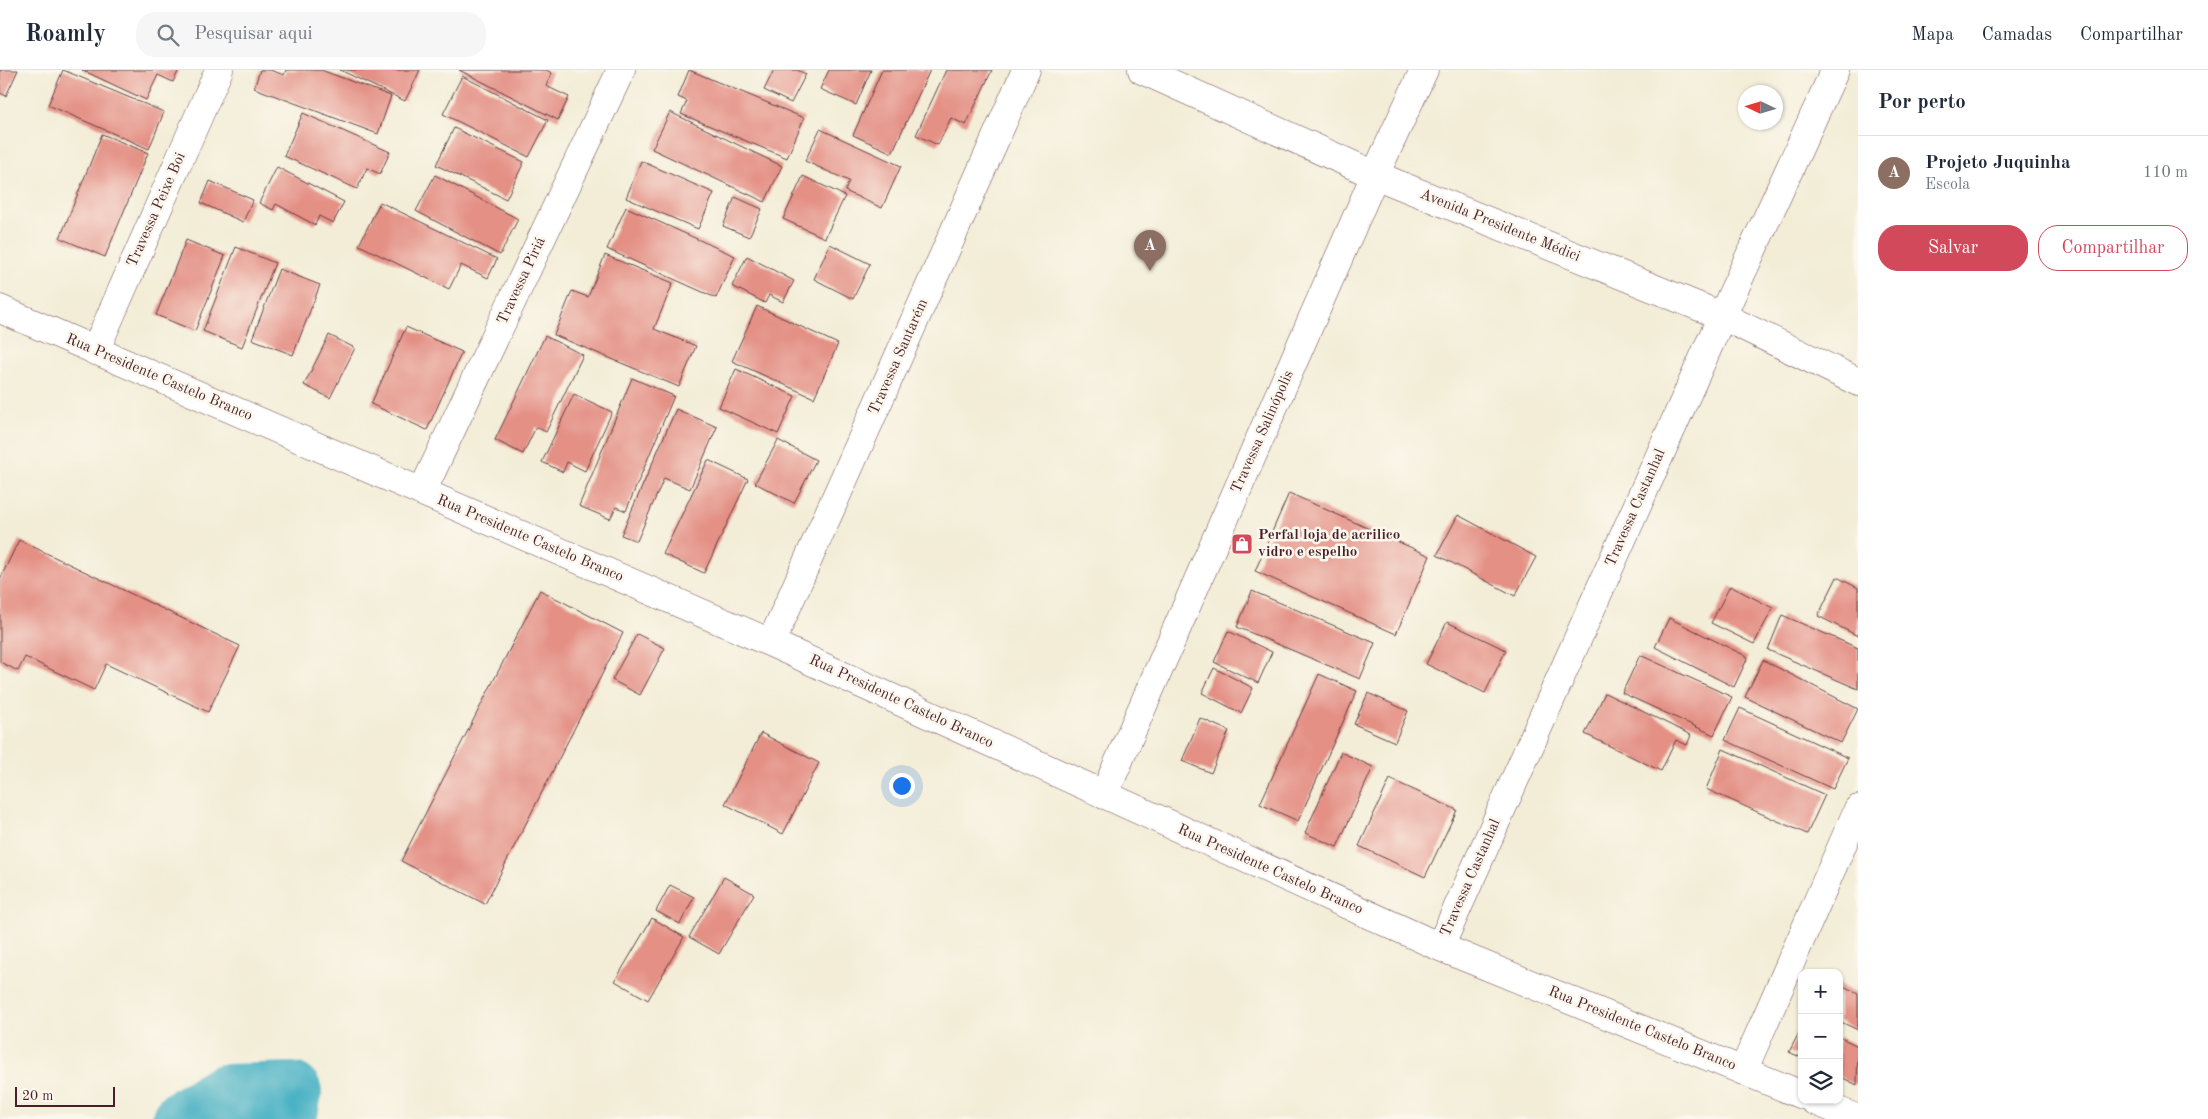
<!DOCTYPE html>
<html lang="pt">
<meta charset="utf-8">
<style>
body{margin:0;font-family:"Old Standard TT",serif;background:#f6f6f7;color:#1f2937}
.controls{position:absolute;right:15px;bottom:15px;display:grid;overflow:hidden;border-radius:10px;box-shadow:0 1px 4px #0004}
.controls button{width:45px;height:45px;display:grid;place-items:center;padding:0;border:0;border-bottom:1px solid #e0e1e3;background:#fff;color:#1f2937;font:25px sans-serif}
.compass{position:absolute;left:1738px;top:15px;width:45px;height:45px;border-radius:50%;background:#fff;box-shadow:0 1px 4px #0004;rotate:274deg}
.scale{position:absolute;left:15px;bottom:12px;width:100px;box-sizing:border-box;padding-left:5px;border:2px solid #4a1f2b;border-top:0;font-size:14px;line-height:18px;white-space:nowrap;color:#4a1f2b;-webkit-text-stroke:4px #fbf7ec;paint-order:stroke}
.you{position:absolute;left:901px;top:715px;width:18px;height:18px;margin:-12px;border:4px solid #fff;border-radius:50%;background:#1a73e8;box-shadow:0 0 0 8px #1a73e833}
.badge{display:grid;place-items:center;width:32px;height:32px;border-radius:50%;background:#d1495b;color:#fff;font-size:16px;font-weight:700}
.pin{position:absolute;translate:-50% -41px;filter:drop-shadow(0 1px 2px #0008)}
.pin::after{content:'';position:absolute;top:26px;width:18px;height:15px;background:inherit;clip-path:polygon(0 0,100% 0,50% 100%)}
.list{margin:0;padding:0;list-style:none}
h2{display:flex;justify-content:space-between;align-items:center;height:65px;margin:0;padding:0 20px;font-size:21px}
h2 small{font-size:16px;font-weight:400;color:#747a83}
.list li{display:grid;grid-template-columns:32px 1fr auto;gap:15px;align-items:center;box-sizing:border-box;height:75px;padding:0 20px;border-top:1px solid #e0e1e3}
.list b{display:block;font-size:19px;white-space:nowrap}
.list p{margin:0;font-size:16px;white-space:nowrap;color:#747a83}
.list em{font-size:16px;font-style:normal;color:#747a83}
.actions{display:flex;gap:10px;padding:15px 20px}
.actions a{flex:1;padding:11px 0;border:1px solid #d1495b;border-radius:20px;text-align:center;font-size:18px;color:#d1495b}
.actions .main{background:#d1495b;color:#fff}
.icon{flex:none;width:28px;height:28px;fill:none;stroke:currentColor;stroke-width:2;stroke-linecap:round;stroke-linejoin:round}
.map{position:relative;flex:none;width:1858px;height:1049px;overflow:hidden}
header{display:flex;align-items:center;gap:30px;box-sizing:border-box;height:70px;padding:0 25px;background:#fff;border-bottom:1px solid #e0e1e3}
header strong{font-size:24px}
nav{display:flex;gap:28px;margin-inline-start:auto;font-size:18px}
.search{width:350px;height:45px;background:#f6f6f7;display:flex;align-items:center;gap:12px;box-sizing:border-box;padding:0 18px;border-radius:20px;color:#747a83;font-size:19px}
main{display:flex}
aside{flex:1;background:#fff}
.map>svg:first-child{display:block}
.lines{fill:none;stroke-linecap:round;stroke-linejoin:round}
.river{stroke:#45b0c3;stroke-width:60}
.building{fill:#e49085}
.minor-casing{stroke:#633e45;stroke-width:29}
.minor{stroke:#fff;stroke-width:28}
.labels{text-anchor:middle;dominant-baseline:central;stroke-width:5;stroke-linejoin:round;paint-order:stroke}
.street-label{font-size:15px;fill:#4a1f2b;stroke:#fbf7ec}
.poi-label{font-size:15px;font-weight:bold;fill:#4a1f2b;stroke:#fbf7ec;text-anchor:start}
</style>
<header>
<strong>Roamly</strong>
<div class="search"><svg class="icon" aria-label="search" viewBox="0 0 24 24"><circle cx="10" cy="10" r="6"/><path d="M15 15l6 6"/></svg>Pesquisar aqui</div>
<nav><a>Mapa</a><a>Camadas</a><a>Compartilhar</a></nav>
</header>
<main>
<div class="map">
<svg width="1858" height="1049" viewBox="0 0 1858 1049">
<rect width="100%" height="100%" fill="#fbf7ec"/>
<filter id="ink" filterUnits="userSpaceOnUse"><feTurbulence type="fractalNoise" baseFrequency=".02" numOctaves="2"/><feDisplacementMap in="SourceGraphic" scale="10" xChannelSelector="R" yChannelSelector="G"/><feConvolveMatrix kernelMatrix="1 2 1 2 8 2 1 2 1" color-interpolation-filters="sRGB"/></filter>
<filter id="wash" filterUnits="userSpaceOnUse"><feTurbulence type="fractalNoise" baseFrequency=".0096" numOctaves="4" result="noise"/><feDisplacementMap in="SourceGraphic" scale="20" xChannelSelector="R" yChannelSelector="G"/><feGaussianBlur stdDeviation="1.12" result="paint"/><feColorMatrix in="noise" values="0 0 0 0 0 0 0 0 0 0 0 0 0 0 0 0 0 1.4 0 .05"/><feComposite in="paint" operator="in"/></filter>
<g filter="url(#wash)">
<rect width="100%" height="100%" fill="#f3edd7"/>
<g class="lines">
<path class="river" d="M182,1049L224,1024L292,1022L287,1049"/>
</g>
<g id="blocks">
<path class="building" d="M0,0H18L6,26L0,23Z
M63,0L164,42L149,79L48,35Z
M82,0H179L173,12L158,5L146,30Z
M260,0H270L284,5L286,0H321L391,26L378,64L254,18Z
M340,0H420L405,31Z
M459,0H546L552,3L546,16L569,27L558,50Z
M689,0L804,48L787,88L681,44L687,31L678,27Z
M774,0H797L806,4L791,33L764,20Z
M829,0H871L856,35L820,19Z
M882,0H930L892,83L853,65Z
M946,0H992L966,55L951,48L938,75L916,65Z
M462,6L548,50L529,87L443,44Z
M670,42L782,96L765,132L652,79Z
M303,43L390,82L380,104L367,98L357,119L284,86Z
M454,58L524,92L506,129L436,95Z
M820,59L901,96L882,138L845,121L849,111L805,91Z
M102,64L148,83L105,187L60,168Z
M641,91L714,123L698,159L626,128Z
M277,97L344,132L333,153L319,146L315,155L276,134L273,140L259,133Z
M435,105L518,149L500,185L416,141Z
M803,106L845,126L825,168L783,149Z
M210,111L253,130L243,152L201,133Z
M735,127L762,139L749,167L723,156Z
M380,132L497,189L488,208L461,195L449,219L359,175Z
M626,137L735,186L716,228L607,179Z
M186,170L225,186L195,261L156,245Z
M830,174L870,194L853,229L814,209Z
M236,177L275,193L242,277L203,261Z
M605,185L673,213L654,259L696,276L679,317L554,265L572,221L588,227Z
M747,186L794,211L783,232L769,225L765,233L732,216Z
M279,199L320,215L293,285L252,269Z
M757,236L838,274L814,328L732,291Z
M406,257L462,282L427,360L371,334Z
M329,265L355,278L330,328L304,315Z
M545,266L583,285L546,362L536,357L523,384L495,370Z
M736,299L795,326L778,364L719,337Z
M632,308L674,326L626,441L616,437L610,449L579,436Z
M574,324L612,342L585,401L567,392L563,402L542,392Z
M676,339L717,357L690,419L664,408L637,471L621,465Z
M778,370L816,390L794,433L755,413Z
M708,390L748,409L704,503L663,484Z
M1289,423L1430,486L1396,564L1255,501Z
M1458,445L1536,487L1515,526L1437,485Z
M19,470L240,576L208,642L106,594L94,620L25,587L18,601L0,592V509Z
M1837,507L1858,518V566L1818,546Z
M1730,516L1773,538L1754,574L1711,553Z
M540,520L623,563L485,834L401,791Z
M1252,521L1375,573L1360,609L1237,557Z
M1782,545L1858,578V619L1768,580Z
M1669,548L1748,587L1734,617L1655,577Z
M1447,552L1506,580L1485,623L1426,594Z
M1228,561L1272,582L1258,613L1214,592Z
M637,564L665,578L640,625L612,610Z
M1640,585L1732,627L1714,665L1622,623Z
M1763,590L1858,639L1841,673L1745,627Z
M1214,598L1253,618L1241,643L1202,623Z
M1319,604L1357,621L1298,751L1260,734Z
M1368,623L1408,641L1395,672L1354,654Z
M1605,623L1691,665L1687,675L1676,670L1661,701L1585,664Z
M1740,638L1848,688L1833,719L1725,670Z
M1200,648L1229,661L1211,703L1182,691Z
M761,663L819,693L783,764L725,734Z
M1723,679L1825,725L1807,764L1706,719Z
M1341,682L1373,697L1337,777L1305,763Z
M1390,709L1457,740L1425,807L1359,776Z
M724,807L754,824L719,884L689,867Z
M670,815L694,827L680,854L656,841Z
M652,848L684,867L648,930L615,911Z
M1839,914L1858,923V960L1839,951Z
M1802,957V988L1789,982Z
M1839,967L1858,976L1857,1015L1839,1006Z"/>
</g>
</g>
<g filter="url(#ink)">
<use href="#blocks" fill-opacity="0" stroke="#633e45" stroke-width="1"/>
<g class="lines">
<g class="minor-casing">
<path id="minor" d="M1142,0L1375,105L1722,246L1858,312
M0,239L771,573L1440,877L1802,1025
M95,281L219,0
M422,422L621,0
M771,573L1026,0
M1104,725L1375,105L1424,0
M1440,877L1722,246L1835,0
M1743,1001L1858,739
M1813,1030L1858,1049"/>
</g>
<use href="#minor" class="minor"/>
</g>
</g>
<defs>
<g id="shop-square" transform="scale(1.125)"><rect x="-9" y="-9" width="18" height="18" rx="4" fill="#d1495b" stroke="#fbf7ec"/><path d="M-5-2.5h2.3a2.7 3.5 0 0 1 5.4 0H5L5.5 6h-11ZM-1.5-2.5h3a1.5 2.3 0 0 0-3 0Z" fill="#fff"/></g>
</defs>
<g fill-rule="evenodd">
<use href="#shop-square" x="1242" y="474"/>
</g>
<g class="labels">
<g class="street-label">
<text transform="translate(157 140) rotate(-66)">Travessa Peixe Boi</text>
<text transform="translate(1500 156) rotate(22)">Avenida Presidente Médici</text>
<text transform="translate(522 211) rotate(-65)">Travessa Piriá</text>
<text transform="translate(899 287) rotate(-66)">Travessa Santarém</text>
<text transform="translate(159 308) rotate(23)">Rua Presidente Castelo Branco</text>
<text transform="translate(1263 362) rotate(-66)">Travessa Salinópolis</text>
<text transform="translate(1636 438) rotate(-66)">Travessa Castanhal</text>
<text transform="translate(530 469) rotate(23)">Rua Presidente Castelo Branco</text>
<text transform="translate(901 632) rotate(25)">Rua Presidente Castelo Branco</text>
<text transform="translate(1270 800) rotate(24)">Rua Presidente Castelo Branco</text>
<text transform="translate(1471 808) rotate(-66)">Travessa Castanhal</text>
<text transform="translate(1642 959) rotate(22)">Rua Presidente Castelo Branco</text>
</g>
<g class="poi-label">
<text x="1258" y="465">Perfal loja de acrilico<tspan x="1258" dy="17">vidro e espelho</tspan></text>
</g>
</g>
</svg>
<div class="controls">
<button>+</button>
<button>−</button>
<button><svg class="icon" aria-label="layers" viewBox="0 0 24 24"><path d="M12 4l9 5-9 5-9-5zM3 14l9 5 9-5"/></svg></button>
</div>
<svg class="compass" viewBox="-18 -18 36 36"><path d="M0-13l5 13h-10z" fill="#e53935"/><path d="M0 13l5-13h-10z" fill="#747a83"/></svg>
<div class="scale">20 m</div>
<div class="you"></div>
<div class="pin badge" style="left:1150px;top:201px;background:#8d6e63">A</div>
</div>
<aside>
<h2>Por perto<small></small></h2>
<ul class="list">
<li><span class="badge" style="background:#8d6e63">A</span><div><b>Projeto Juquinha</b><p>Escola</p></div><em>110 m</em></li>
</ul>
<div class="actions"><a class="main">Salvar</a><a>Compartilhar</a></div>
</aside>
</main>
